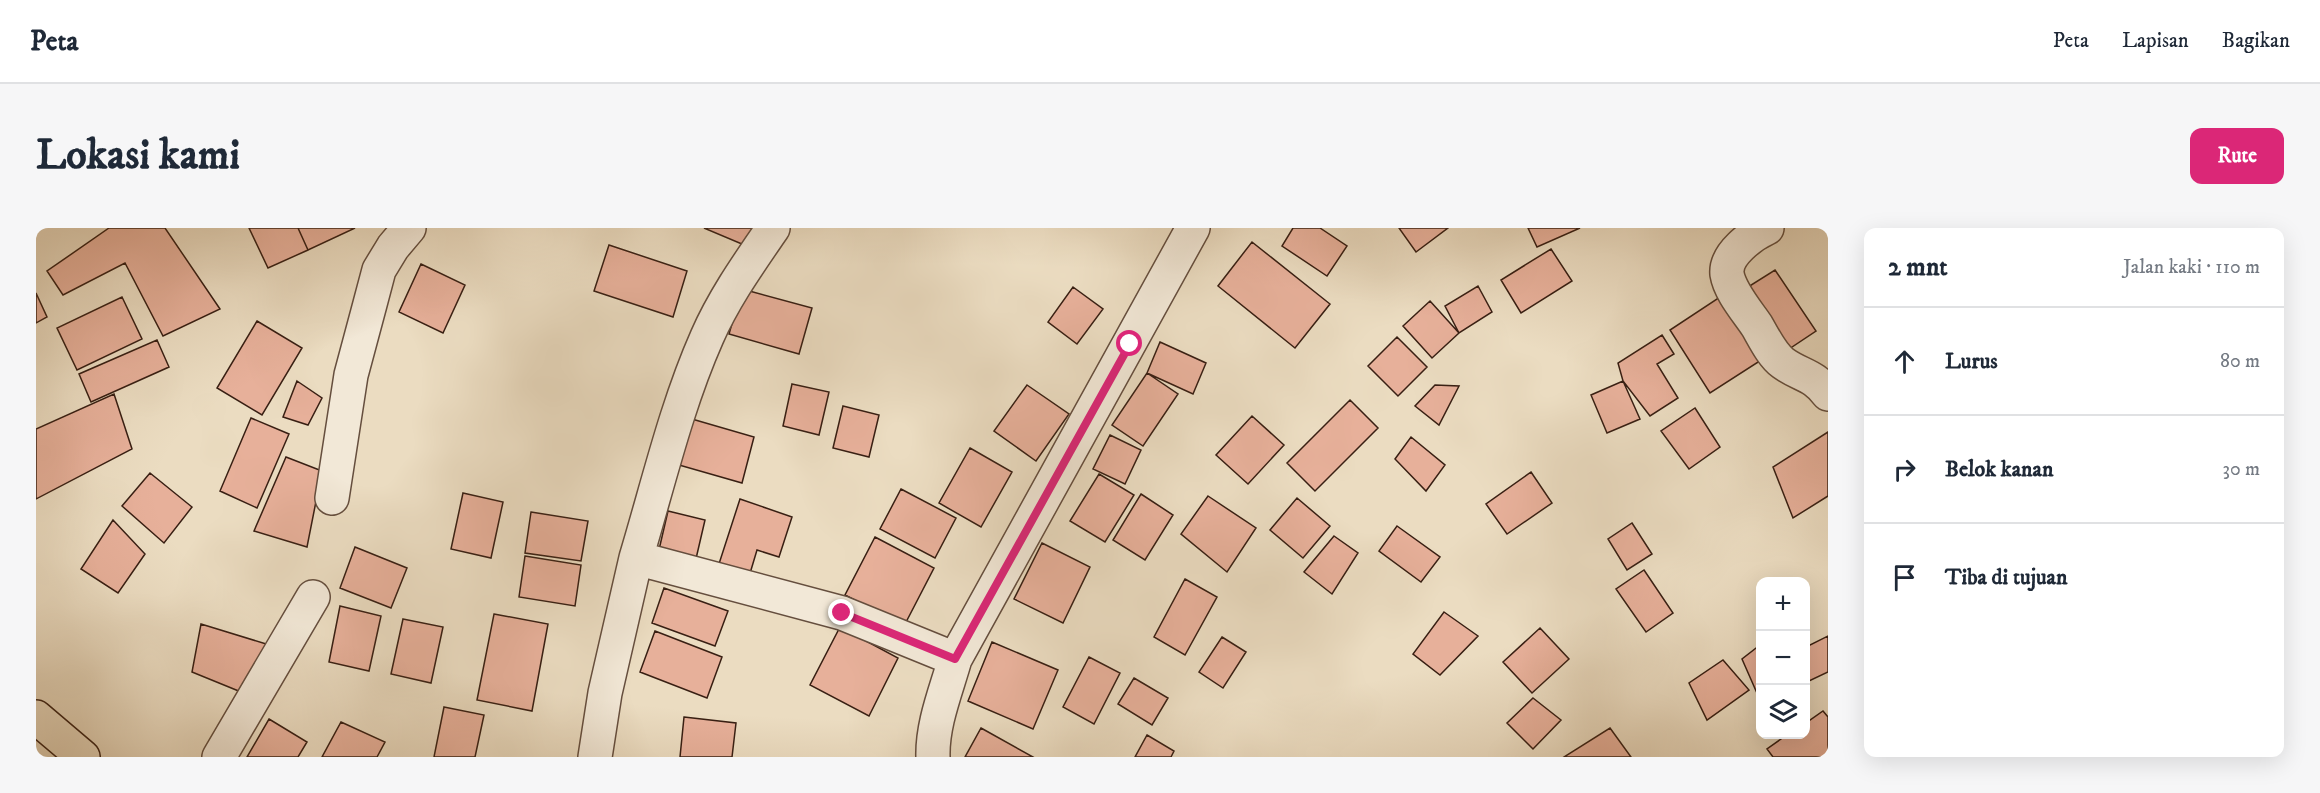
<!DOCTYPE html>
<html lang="id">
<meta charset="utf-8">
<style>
body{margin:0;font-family:"IM FELL DW Pica",serif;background:#f6f6f7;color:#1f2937}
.controls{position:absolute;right:18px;bottom:18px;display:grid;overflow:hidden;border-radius:12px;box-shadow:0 6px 24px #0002}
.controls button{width:54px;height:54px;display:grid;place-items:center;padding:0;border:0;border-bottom:2px solid #e0e1e3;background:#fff;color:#1f2937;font:30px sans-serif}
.stop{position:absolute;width:18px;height:18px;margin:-14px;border:4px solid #db2777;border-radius:50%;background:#fff}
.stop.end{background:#db2777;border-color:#fff;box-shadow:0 2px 6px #0008}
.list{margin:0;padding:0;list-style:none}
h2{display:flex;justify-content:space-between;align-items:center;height:78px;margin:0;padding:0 24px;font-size:26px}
h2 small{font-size:20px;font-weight:400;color:#747a83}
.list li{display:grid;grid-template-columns:39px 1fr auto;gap:18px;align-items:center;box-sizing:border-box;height:108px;padding:0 24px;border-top:2px solid #e0e1e3}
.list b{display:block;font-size:22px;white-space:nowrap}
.list em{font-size:20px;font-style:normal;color:#747a83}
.icon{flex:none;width:33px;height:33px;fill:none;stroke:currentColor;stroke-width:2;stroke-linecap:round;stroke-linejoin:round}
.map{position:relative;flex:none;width:1792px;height:529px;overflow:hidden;border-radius:12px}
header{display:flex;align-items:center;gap:36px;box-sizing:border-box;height:84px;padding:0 30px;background:#fff;border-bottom:2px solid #e0e1e3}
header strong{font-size:28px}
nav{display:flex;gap:33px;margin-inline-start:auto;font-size:21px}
.intro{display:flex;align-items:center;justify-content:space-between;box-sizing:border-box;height:144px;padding:0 36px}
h1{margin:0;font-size:42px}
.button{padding:15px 27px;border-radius:12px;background:#db2777;color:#fff;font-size:21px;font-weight:700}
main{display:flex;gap:36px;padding:0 36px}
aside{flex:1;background:#fff;border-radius:12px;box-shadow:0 6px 24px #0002}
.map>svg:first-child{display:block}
.building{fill:#e7b09a;stroke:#381f13;stroke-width:1.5}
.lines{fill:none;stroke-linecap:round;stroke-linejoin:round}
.minor-casing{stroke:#654e3e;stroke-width:36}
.highway-casing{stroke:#381f13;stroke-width:36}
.minor{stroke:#f2e8d7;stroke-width:33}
.highway{stroke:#ebdcc1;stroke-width:33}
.route{stroke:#db2777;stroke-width:8}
</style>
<header>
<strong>Peta</strong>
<nav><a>Peta</a><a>Lapisan</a><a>Bagikan</a></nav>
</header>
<div class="intro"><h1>Lokasi kami</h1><a class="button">Rute</a></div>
<main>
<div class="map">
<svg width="1792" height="529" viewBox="0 0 1792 529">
<rect width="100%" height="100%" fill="#ebdcc1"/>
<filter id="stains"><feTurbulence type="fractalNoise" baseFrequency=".00333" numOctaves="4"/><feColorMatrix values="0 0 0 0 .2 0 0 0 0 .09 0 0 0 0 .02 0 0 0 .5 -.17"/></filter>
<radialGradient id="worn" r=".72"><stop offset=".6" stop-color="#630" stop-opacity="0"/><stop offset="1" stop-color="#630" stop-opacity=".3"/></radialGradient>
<path class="building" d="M73,0H129L184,81L127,108L89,35L27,67L11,43Z
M213,0H262L272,22L232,40Z
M262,0H319L272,22Z
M668,0H721L713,19Z
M1257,0H1284L1311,18L1291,48L1246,18Z
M1363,0H1412L1380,24Z
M1492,0H1544L1501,19Z
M1216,14L1294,76L1259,120L1182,58Z
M573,17L651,43L637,89L558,63Z
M1515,21L1536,53L1485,85L1465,52Z
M385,36L429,57L407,105L363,84Z
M1739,42L1780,103L1744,127L1704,64Z
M1442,58L1456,84L1423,105L1409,78Z
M1037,59L1067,81L1041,116L1012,94Z
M706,61L776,80L763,126L693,106Z
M0,65L11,89L0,95Z
M1690,65L1730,129L1674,165L1634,102Z
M86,69L106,111L41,142L21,100Z
M1394,73L1423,105L1396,130L1367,98Z
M221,93L266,120L226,187L181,160Z
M1626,107L1638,126L1621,136L1642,170L1614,188L1587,153L1582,135Z
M1361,109L1391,139L1362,168L1332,138Z
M121,112L133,139L55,174L43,146Z
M1124,114L1170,135L1157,166L1111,145Z
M1111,145L1142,166L1107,218L1076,197Z
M261,153L286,170L272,197L247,189Z
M1587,153L1604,191L1571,205L1555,167Z
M756,156L793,164L783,207L747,198Z
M991,157L1033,186L1000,233L958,203Z
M1399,157L1423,158L1403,197L1379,178Z
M78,166L96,221L0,271V201Z
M1314,172L1342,200L1279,263L1251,235Z
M807,178L843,187L833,229L797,220Z
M1659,180L1684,219L1653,241L1625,203Z
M1216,188L1248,217L1212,256L1180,227Z
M649,189L718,209L706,255L636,235Z
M215,190L253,206L221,280L184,263Z
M1792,204V268L1757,290L1737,239Z
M1074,207L1105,222L1089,256L1057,241Z
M1375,209L1409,237L1390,263L1359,231Z
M934,220L976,244L945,299L903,275Z
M250,229L286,243L271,319L218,303Z
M1495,244L1516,275L1471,306L1450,276Z
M114,245L156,279L128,315L86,278Z
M1063,246L1098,267L1069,314L1034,293Z
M865,261L920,290L899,330L844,301Z
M427,265L467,274L455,330L415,321Z
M1105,266L1137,287L1109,332L1077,312Z
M1172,268L1220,300L1191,344L1145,306Z
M1261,270L1294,298L1267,330L1234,302Z
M704,271L756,289L743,329L721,322L712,352L681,342Z
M632,283L669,292L659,335L622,326Z
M495,284L552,293L545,333L489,325Z
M77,292L109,326L82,365L45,341Z
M1596,295L1616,326L1591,342L1572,311Z
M1361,298L1404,329L1385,354L1343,323Z
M1298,308L1322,325L1296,366L1268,344Z
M839,309L898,340L868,398L809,367Z
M1006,315L1054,339L1027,395L978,371Z
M319,319L371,340L355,380L304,360Z
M489,328L545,337L539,378L483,369Z
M1608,342L1637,385L1610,404L1580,361Z
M1149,351L1181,369L1149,427L1118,409Z
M628,360L692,383L679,418L616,395Z
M304,378L345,388L333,443L293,434Z
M1408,384L1442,408L1404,447L1377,426Z
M458,386L512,396L496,483L441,472Z
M367,391L407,399L395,455L355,446Z
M165,396L240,419L210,466L156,444Z
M804,399L862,430L833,488L774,457Z
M1504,400L1533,431L1496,465L1467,434Z
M619,403L686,429L671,470L604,444Z
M1792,408V444L1773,453L1770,445V419Z
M1186,409L1210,424L1187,460L1163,444Z
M956,414L1022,442L997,501L932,473Z
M1724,417V472L1706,431Z
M1053,429L1084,445L1058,496L1027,479Z
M1687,432L1713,462L1671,492L1653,455Z
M1098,450L1132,470L1116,497L1082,476Z
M1497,470L1525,492L1497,521L1471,495Z
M408,479L448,487L439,529H398Z
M1787,483L1792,489V529H1737L1731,521L1752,506H1770V495Z
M648,489L700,495L696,529H644Z
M233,491L271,514L262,529H211Z
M305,494L349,514L341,529H286Z
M945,500L997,529H929Z
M1574,500L1595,529H1528Z
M1111,507L1138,523L1135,529H1099Z"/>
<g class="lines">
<g class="minor-casing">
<path id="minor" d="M737,0C713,35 688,70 671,109C640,179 622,257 600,330L806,385L919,431
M1731,0C1716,7 1689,26 1691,46C1694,64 1711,83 1721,98C1728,110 1736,127 1747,135C1765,148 1777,146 1792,166
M296,270L315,147L334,76L343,42L357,19L373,0
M183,529L277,369
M559,529L569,465L600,330
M897,529C896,496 910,463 919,431L1157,0"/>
</g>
<g class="highway-casing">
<path id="highway" d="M0,489L47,529"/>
</g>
<use href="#minor" class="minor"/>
<use href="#highway" class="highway"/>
</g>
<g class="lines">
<path class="route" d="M806,385L919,431L1094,116"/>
</g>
<rect width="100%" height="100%" filter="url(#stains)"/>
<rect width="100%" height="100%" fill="url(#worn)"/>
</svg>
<div class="controls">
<button>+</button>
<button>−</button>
<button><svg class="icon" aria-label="layers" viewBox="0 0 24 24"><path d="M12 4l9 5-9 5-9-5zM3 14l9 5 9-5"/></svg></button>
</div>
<div class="stop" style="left:1094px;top:116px"></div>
<div class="stop end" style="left:806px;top:385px"></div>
</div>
<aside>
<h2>2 mnt<small>Jalan kaki · 110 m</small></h2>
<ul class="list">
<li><svg class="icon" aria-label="ahead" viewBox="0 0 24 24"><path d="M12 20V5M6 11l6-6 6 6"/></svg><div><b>Lurus</b></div><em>80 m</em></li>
<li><svg class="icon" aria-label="right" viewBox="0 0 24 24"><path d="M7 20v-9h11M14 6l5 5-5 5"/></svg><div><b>Belok kanan</b></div><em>30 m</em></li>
<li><svg class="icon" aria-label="arrive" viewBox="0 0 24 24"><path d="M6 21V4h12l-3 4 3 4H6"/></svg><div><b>Tiba di tujuan</b></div></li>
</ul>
</aside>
</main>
